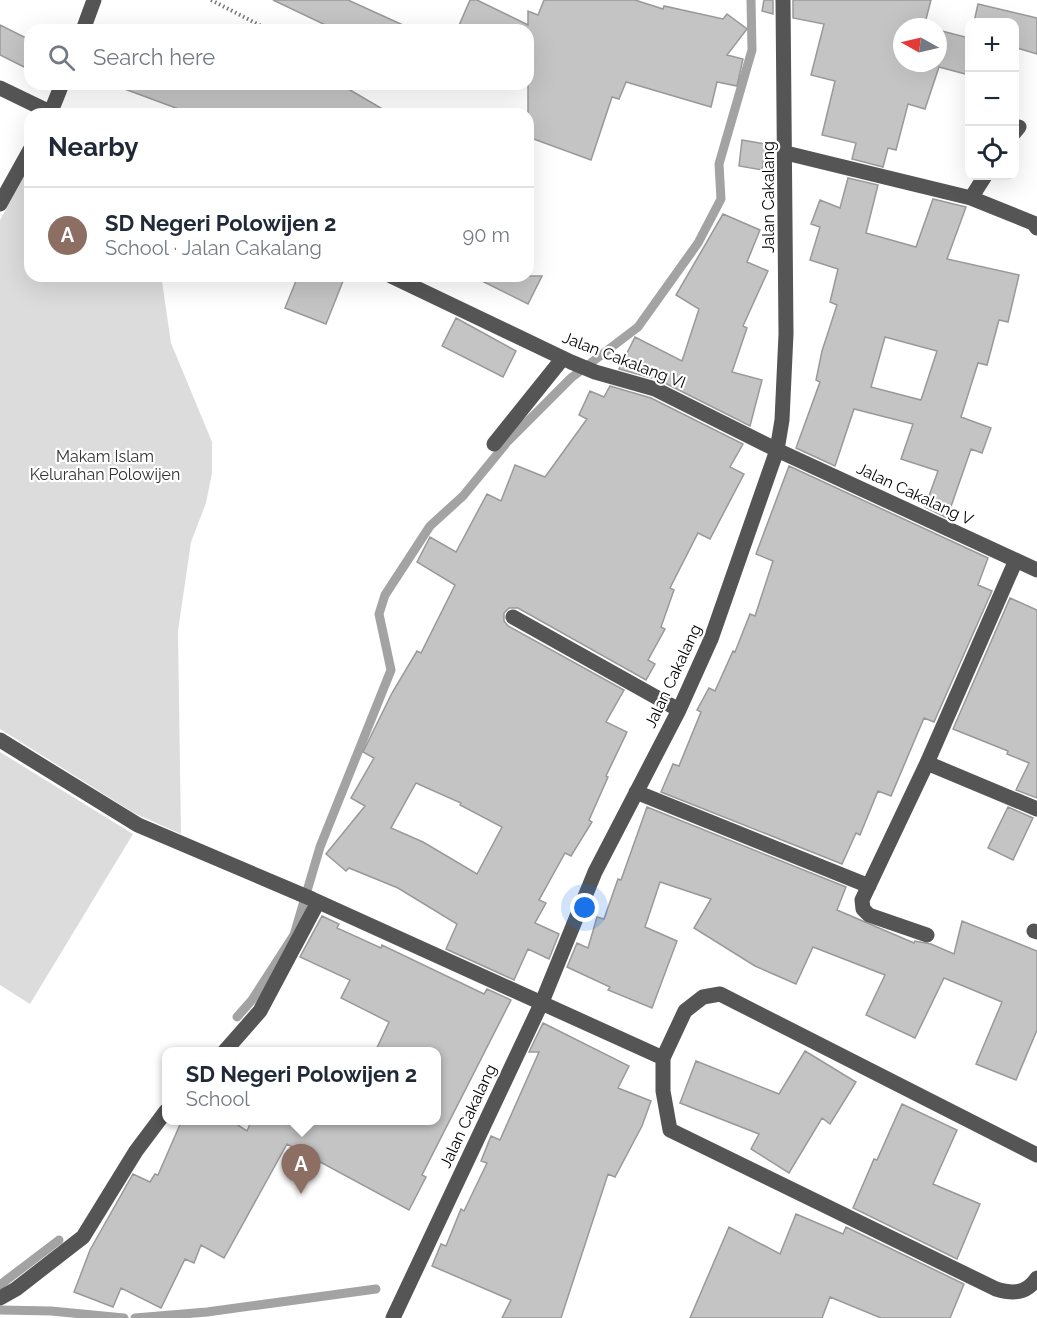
<!DOCTYPE html>
<meta charset="utf-8">
<style>
body{margin:0;font-family:Raleway,sans-serif;background:#f6f6f7;color:#1f2937}
.controls{position:absolute;right:18px;top:18px;display:grid;overflow:hidden;border-radius:12px;box-shadow:0 6px 24px #0002}
.controls button{width:54px;height:54px;display:grid;place-items:center;padding:0;border:0;border-bottom:2px solid #e0e1e3;background:#fff;color:#1f2937;font:30px sans-serif}
.compass{position:absolute;left:893px;top:18px;width:54px;height:54px;border-radius:50%;background:#fff;box-shadow:0 6px 24px #0002;rotate:278deg}
.you{position:absolute;left:585px;top:908px;width:21px;height:21px;margin:-15px;border:4px solid #fff;border-radius:50%;background:#1a73e8;box-shadow:0 0 0 9px #1a73e833}
.badge{display:grid;place-items:center;width:39px;height:39px;border-radius:50%;background:#000;color:#fff;font-size:20px;font-weight:700}
.pin{position:absolute;translate:-50% -50px;filter:drop-shadow(0 2px 3px #0008)}
.pin::after{content:'';position:absolute;top:32px;width:21px;height:18px;background:inherit;clip-path:polygon(0 0,100% 0,50% 100%)}
.popup{position:absolute;left:162px;top:1047px;width:279px;height:78px;box-sizing:border-box;display:grid;place-content:center;border-radius:12px;background:#fff;filter:drop-shadow(0 2px 4px #0005);font-size:20px;white-space:nowrap;color:#747a83}
.popup b{font-size:22px;color:#1f2937}
.popup::after{content:'';position:absolute;left:50%;top:100%;margin-left:-12px;border:12px solid transparent;border-top-color:#fff}
.list{margin:0;padding:0;list-style:none}
h2{display:flex;justify-content:space-between;align-items:center;height:78px;margin:0;padding:0 24px;font-size:26px}
h2 small{font-size:20px;font-weight:400;color:#747a83}
.list li{display:grid;grid-template-columns:39px 1fr auto;gap:18px;align-items:center;box-sizing:border-box;height:96px;padding:0 24px;border-top:2px solid #e0e1e3}
.list b{display:block;font-size:22px;white-space:nowrap}
.list p{margin:0;font-size:20px;white-space:nowrap;color:#747a83}
.list em{font-size:20px;font-style:normal;color:#747a83}
.icon{flex:none;width:33px;height:33px;fill:none;stroke:currentColor;stroke-width:2;stroke-linecap:round;stroke-linejoin:round}
.map{position:relative;flex:none;width:1037px;height:1318px;overflow:hidden}
.search{position:absolute;background:#fff;box-shadow:0 6px 24px #0002;left:24px;top:24px;width:510px;height:66px;display:flex;align-items:center;gap:15px;box-sizing:border-box;padding:0 21px;border-radius:18px;color:#747a83;font-size:22px}
.panel{position:absolute;background:#fff;box-shadow:0 6px 24px #0002;left:24px;top:108px;width:510px;height:174px;border-radius:18px}
.map>svg:first-child{display:block}
.green{fill:#dcdcdc}
.lines{fill:none;stroke-linecap:round;stroke-linejoin:round}
.stream{stroke:#a3a3a3;stroke-width:9}
.building{fill:#c4c4c4;stroke:#999;stroke-width:1.5;fill-rule:evenodd}
.path{stroke:#777;stroke-width:4;stroke-dasharray:1.5 3;stroke-linecap:butt}
.minor{stroke:#555;stroke-width:15}
.labels{text-anchor:middle;dominant-baseline:central;stroke-width:4.5;stroke-linejoin:round;paint-order:stroke}
.street-label{font-size:16px;fill:#000;stroke:#fff}
.park-label{font-size:16px;fill:#333;stroke:#fff}
</style>
<div class="map">
<svg width="1037" height="1318" viewBox="0 0 1037 1318">
<rect width="100%" height="100%" fill="#fff"/>
<path class="green" d="M30,166V276H164L162,281L171,343L212,442V473L206,503L191,542L178,631L181,834L134,813L0,729V220Z
M0,752L133,834L30,1004L0,985Z"/>
<g class="lines">
<path class="stream" d="M237,1017L252,1000L294,935L320,847L391,670L379,614L385,595L430,526L463,496L508,441L571,378L638,327L698,243L721,199L719,164L752,50L751,0
M0,1285L59,1240
M0,1310L51,1311L124,1318
M135,1318L207,1312L376,1289"/>
</g>
<path class="building" d="M273,0H348L414,30H336Z
M470,0H477L528,25V11L538,15L544,0H635L663,9L664,6L723,19L727,14L747,29L727,55L743,59L737,86L717,82L711,107L626,82L619,99L612,97L591,160L528,137V30H457Z
M764,0H773V14L762,11Z
M793,0H931L924,27H902V63H938V30L969,38V75L939,67L925,109L908,104L896,150L888,148L883,167L852,159L856,143L822,135L835,81L811,75L824,24L793,18Z
M978,4L1037,18V54L1014,47V22H974Z
M0,25L30,40V70L0,55Z
M119,84H340L391,114H192L119,87Z
M742,140L766,144L762,170L739,166Z
M848,178L878,185L866,233L916,247L933,199L966,207L947,259L1019,275L1008,322L999,320L987,365L978,363L961,417L991,428L982,453L971,449L947,518L925,507L938,471L901,459L913,424L854,409L835,466L796,448L820,382L816,380L822,351L837,305L830,302L838,269L810,260L820,227L811,224L820,200L840,208ZM885,337L937,351L921,400L871,387Z
M723,214L760,230L747,262L768,271L743,326L747,328L732,372L762,380L750,426L659,380L619,369L635,337L682,361L699,309L676,295Z
M298,276H345L326,324L285,308Z
M472,276H542L528,304Z
M456,318L516,351L503,377L442,346Z
M610,386L651,398L743,444L730,467L744,474L710,539L698,533L670,588L674,590L661,627L665,629L648,660L655,664L646,680L518,608H509L504,613V621L508,626L624,690L606,722L627,732L606,776L608,777L589,820L592,822L571,856L565,853L539,900L546,903L535,923L559,934L549,959L528,949L514,980L446,949L457,924L398,888L349,868L346,871L326,854L365,806L351,798L374,758L363,752L392,693L417,651L421,653L455,585L417,562L430,537L456,552L487,494L501,501L515,465L545,477L587,419L579,415L590,391L604,397ZM416,783L461,803L460,805L502,827L477,874L423,842L391,828Z
M789,466L988,558L978,585L992,591L934,722L924,718L891,796L878,791L860,835L856,833L842,864L661,792L673,764L679,766L701,712L697,710L709,688L715,691L733,651L735,652L750,614L755,616L773,561L756,554Z
M1010,598L1037,610V798L1016,790L1029,763L1007,754L1008,751L953,729Z
M647,807L846,887L837,910L914,943L915,941L931,944L954,954L962,921L1037,951V1030L1016,1080L976,1064L1002,1002L944,978L915,1038L866,1015L885,975L813,947L796,984L755,966L694,928L711,899L660,882L645,927L677,941L652,1008L608,990L610,987L567,967L577,943L588,948L597,917L604,919L618,879L621,880Z
M1008,807L1033,818L1013,860L988,848Z
M322,916L339,924L337,928L381,948L382,945L484,994L487,989L511,1000L422,1175L426,1177L409,1210L287,1144L224,1258L201,1245L194,1263L185,1259L161,1308L121,1288L113,1307L74,1292L90,1250L133,1174L150,1182L155,1174L158,1175L182,1120H230L247,1131L250,1124L243,1120H436V1052H375L389,1022L341,998L350,980L300,957Z
M543,1023L629,1066L618,1088L651,1101L642,1126L615,1177L608,1174L561,1318H502L511,1300L432,1266L441,1244L446,1246L461,1209L464,1211L487,1163L481,1161L491,1136L500,1140L539,1052H529Z
M805,1051L856,1082L830,1124L822,1118L789,1173L751,1149L759,1134L680,1103L696,1061L779,1094Z
M902,1104L957,1130L933,1184L980,1204L957,1259L853,1208L874,1159L877,1160Z
M796,1214L843,1234L846,1227L964,1284L950,1318H881L830,1297L822,1318H690L729,1227L780,1254Z"/>
<g class="lines">
<path class="path" d="M211,0L269,30"/>
<path class="minor" d="M83,30L94,0
M0,88L54,114
M50,114L62,84
M1014,133L1019,127
M786,153L971,198L1033,223L1037,228
M971,198L985,176
M0,204L30,150
M391,276L571,362L595,372L655,389L777,450L1037,570
M494,444L563,358
M513,617L679,710
M0,740L138,825L312,899L663,1058
M927,763L1037,809
M636,792L869,886
M1034,931L1037,932
M927,935L869,915L863,909L862,900L927,763L1016,560
M224,1052L260,1011L318,902
M1037,1155L720,994L703,997L685,1011L663,1058V1091L670,1130L996,1289C1013,1294 1026,1294 1037,1278
M0,1298L16,1289L83,1237L136,1151L166,1111
M393,1318L542,1002L595,872L679,710L711,639L777,450L782,420L786,334L783,0"/>
</g>
<g class="labels">
<g class="street-label">
<text transform="translate(768 197) rotate(-90)">Jalan Cakalang</text>
<text transform="translate(624 360) rotate(21)">Jalan Cakalang VI</text>
<text transform="translate(915 494) rotate(25)">Jalan Cakalang V</text>
<text transform="translate(673 676) rotate(-65)">Jalan Cakalang</text>
<text transform="translate(468 1116) rotate(-65)">Jalan Cakalang</text>
</g>
<g class="park-label">
<text x="105" y="456">Makam Islam<tspan x="105" dy="18">Kelurahan Polowijen</tspan></text>
</g>
</g>
</svg>
<div class="controls">
<button>+</button>
<button>−</button>
<button><svg class="icon" aria-label="locate" viewBox="0 0 24 24"><circle cx="12" cy="12" r="6"/><path d="M12 2v4M12 18v4M2 12h4M18 12h4"/></svg></button>
</div>
<svg class="compass" viewBox="-18 -18 36 36"><path d="M0-13l5 13h-10z" fill="#e53935"/><path d="M0 13l5-13h-10z" fill="#747a83"/></svg>
<div class="you"></div>
<div class="pin badge" style="left:301px;top:1194px;background:#8d6e63">A</div>
<div class="popup"><b>SD Negeri Polowijen 2</b>School</div>
<div class="search"><svg class="icon" aria-label="search" viewBox="0 0 24 24"><circle cx="10" cy="10" r="6"/><path d="M15 15l6 6"/></svg>Search here</div>
<section class="panel">
<h2>Nearby<small></small></h2>
<ul class="list">
<li><span class="badge" style="background:#8d6e63">A</span><div><b>SD Negeri Polowijen 2</b><p>School · Jalan Cakalang</p></div><em>90 m</em></li>
</ul>
</section>
</div>
